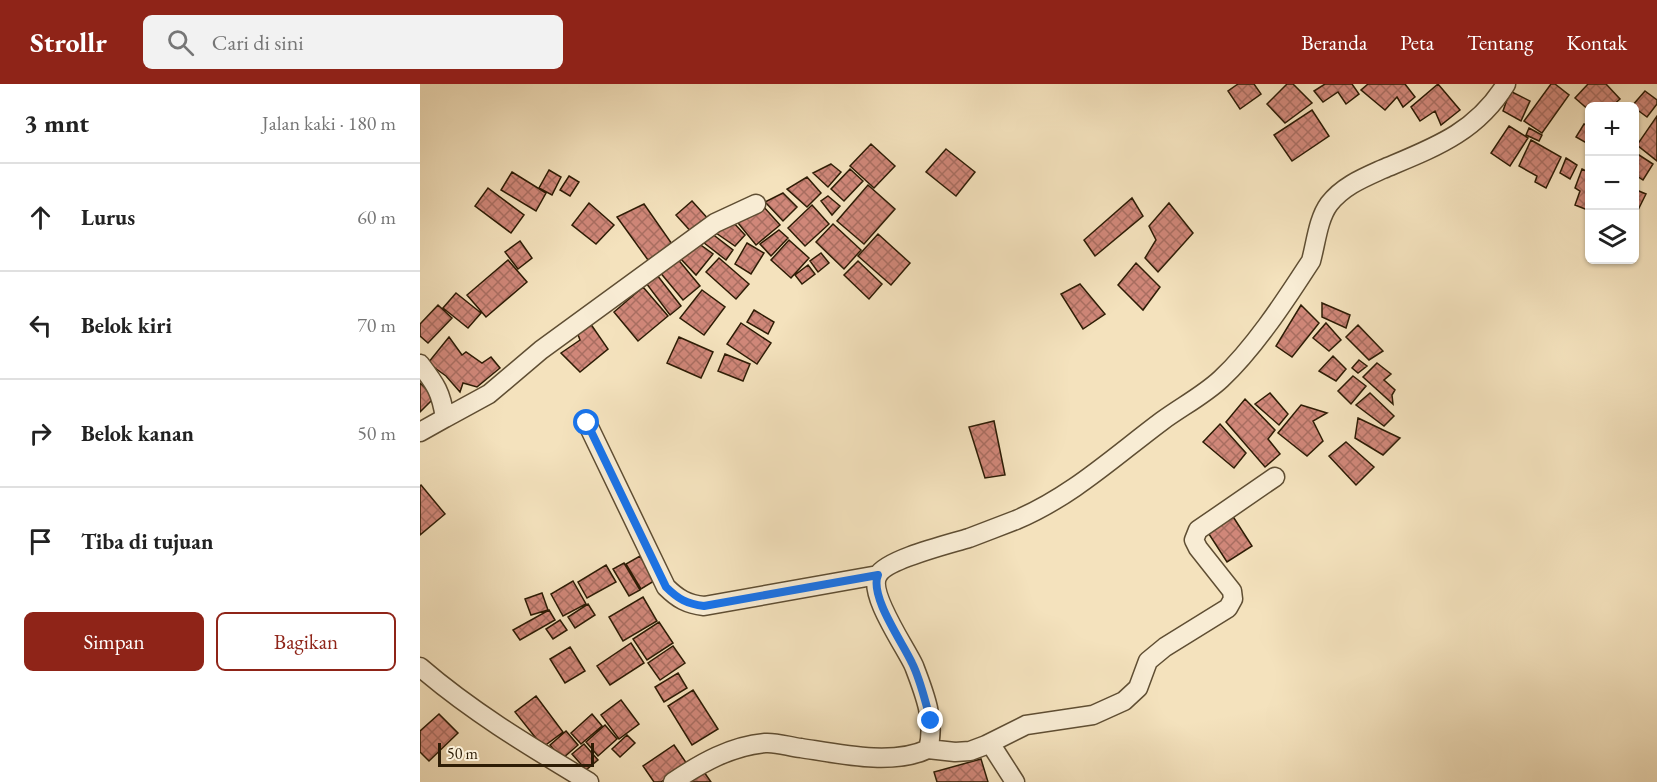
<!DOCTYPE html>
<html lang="id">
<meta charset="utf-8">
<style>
body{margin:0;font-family:"EB Garamond",serif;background:#f2f2f2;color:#222}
.controls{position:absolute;right:18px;top:18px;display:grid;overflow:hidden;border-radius:9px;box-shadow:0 2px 4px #0004}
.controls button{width:54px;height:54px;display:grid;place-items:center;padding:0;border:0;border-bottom:2px solid #e0e0e0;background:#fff;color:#222;font:30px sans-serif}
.scale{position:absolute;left:18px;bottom:15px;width:156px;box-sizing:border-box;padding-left:6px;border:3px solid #2d1c05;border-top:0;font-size:16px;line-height:21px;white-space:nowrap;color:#2d1c05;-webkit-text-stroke:4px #f8ecd4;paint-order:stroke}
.stop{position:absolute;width:18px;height:18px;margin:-14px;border:4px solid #1a73e8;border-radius:50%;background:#fff}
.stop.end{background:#1a73e8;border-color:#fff;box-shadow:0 2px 6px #0008}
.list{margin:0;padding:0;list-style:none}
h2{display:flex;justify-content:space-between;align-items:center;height:78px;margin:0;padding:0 24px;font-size:26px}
h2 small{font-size:20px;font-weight:400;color:#767676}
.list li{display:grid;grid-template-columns:39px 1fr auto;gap:18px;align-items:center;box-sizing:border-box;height:108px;padding:0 24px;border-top:2px solid #e0e0e0}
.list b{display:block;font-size:22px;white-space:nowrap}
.list em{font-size:20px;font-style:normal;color:#767676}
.actions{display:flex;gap:12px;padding:18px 24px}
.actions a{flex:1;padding:14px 0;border:2px solid #8f2418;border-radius:9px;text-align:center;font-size:21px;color:#8f2418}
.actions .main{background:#8f2418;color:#fff}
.icon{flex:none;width:33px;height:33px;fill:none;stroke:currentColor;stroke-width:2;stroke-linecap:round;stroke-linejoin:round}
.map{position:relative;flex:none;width:1237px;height:698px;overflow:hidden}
header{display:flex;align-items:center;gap:36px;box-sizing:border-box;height:84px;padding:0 30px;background:#8f2418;color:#fff}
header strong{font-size:28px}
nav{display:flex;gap:33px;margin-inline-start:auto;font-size:21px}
.search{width:420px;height:54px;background:#f2f2f2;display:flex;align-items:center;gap:15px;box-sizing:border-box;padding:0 21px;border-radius:9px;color:#767676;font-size:22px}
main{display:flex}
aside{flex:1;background:#fff}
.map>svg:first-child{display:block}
.building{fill:url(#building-cross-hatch);stroke:#2d1c05;stroke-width:1.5}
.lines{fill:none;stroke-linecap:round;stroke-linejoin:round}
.street-casing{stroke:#5f4e33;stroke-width:21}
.street{stroke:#f8ecd4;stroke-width:18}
.route{stroke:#1a73e8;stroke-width:8}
</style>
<header>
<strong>Strollr</strong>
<div class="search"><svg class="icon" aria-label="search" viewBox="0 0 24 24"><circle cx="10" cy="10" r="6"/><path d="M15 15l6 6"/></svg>Cari di sini</div>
<nav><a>Beranda</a><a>Peta</a><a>Tentang</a><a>Kontak</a></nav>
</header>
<main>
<aside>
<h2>3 mnt<small>Jalan kaki · 180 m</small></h2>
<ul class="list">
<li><svg class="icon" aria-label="ahead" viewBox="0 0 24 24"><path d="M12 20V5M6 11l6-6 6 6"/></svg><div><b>Lurus</b></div><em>60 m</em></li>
<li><svg class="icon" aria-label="left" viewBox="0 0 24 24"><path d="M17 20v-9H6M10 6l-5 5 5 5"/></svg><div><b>Belok kiri</b></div><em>70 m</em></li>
<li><svg class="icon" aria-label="right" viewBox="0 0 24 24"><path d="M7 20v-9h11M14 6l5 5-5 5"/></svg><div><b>Belok kanan</b></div><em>50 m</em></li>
<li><svg class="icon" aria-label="arrive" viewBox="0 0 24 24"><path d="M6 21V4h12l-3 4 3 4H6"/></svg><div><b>Tiba di tujuan</b></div></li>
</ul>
<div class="actions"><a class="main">Simpan</a><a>Bagikan</a></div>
</aside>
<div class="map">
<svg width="1237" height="698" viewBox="0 0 1237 698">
<defs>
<pattern id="building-cross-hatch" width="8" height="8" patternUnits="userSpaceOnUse" patternTransform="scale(1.5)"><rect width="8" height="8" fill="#d08779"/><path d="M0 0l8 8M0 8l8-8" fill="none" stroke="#a96e61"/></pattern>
</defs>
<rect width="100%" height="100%" fill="#f4e2bd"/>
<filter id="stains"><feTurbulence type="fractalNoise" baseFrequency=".00333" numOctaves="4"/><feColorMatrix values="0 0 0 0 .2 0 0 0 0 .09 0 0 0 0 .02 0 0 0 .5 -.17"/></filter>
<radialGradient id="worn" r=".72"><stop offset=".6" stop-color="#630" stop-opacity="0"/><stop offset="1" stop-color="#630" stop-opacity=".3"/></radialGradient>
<path class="building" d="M818,0H834L841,10L820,25L808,7Z
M867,0H873L892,19L865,39L847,20Z
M905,0H932L939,10L926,20L918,8L903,18L894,7Z
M948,0H985L995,13L983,23L977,13L965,26L941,6Z
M1018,0L1040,26L1021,41L1015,27L1000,37L991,23Z
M1131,0H1135L1149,11L1122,49L1104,37Z
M1168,0H1186L1200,15L1192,22H1170V27L1155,14Z
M1090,7L1110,17L1101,37L1083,27Z
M1225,7L1237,16V20L1227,33L1212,22Z
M892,26L909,52L872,77L854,51Z
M1237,32V77L1217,61Z
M1164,40L1170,43V61L1156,53Z
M1089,42L1108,54L1090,82L1071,69Z
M1109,44L1122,51L1119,57L1106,51Z
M1111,56L1141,73L1126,104L1115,98L1117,92L1099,82Z
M451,60L475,82L454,104L430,82Z
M526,65L555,88L536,112L506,88Z
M1219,71L1233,80L1223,96L1214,90V78Z
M1146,74L1157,81L1150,95L1140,89Z
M411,80L421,88L408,103L393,89Z
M430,85L443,97L424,117L411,105Z
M1162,85L1170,89V127L1155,121L1160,107L1155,104Z
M129,86L141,93L132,111L119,104Z
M92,88L126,109L116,127L81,106Z
M149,92L159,98L150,112L140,106Z
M387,93L401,109L387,123L367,105Z
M448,101L475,125L444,160L417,137Z
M68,104L104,131L91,149L55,122Z
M1214,105L1226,110L1214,134Z
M363,109L377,123L363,137L345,118Z
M408,112L420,122L412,131L401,117Z
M712,114L723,132L675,172L664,156Z
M272,117L290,137L274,151L256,131Z
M169,119L194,141L176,160L152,141Z
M749,119L773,149L738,188L725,174L736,156L729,142Z
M224,120L252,160L228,176L197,133Z
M342,121L360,141L336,161L314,134Z
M392,121L409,140L385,162L368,144Z
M311,136L325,151L315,162L296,149Z
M413,140L441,166L424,185L396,158Z
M359,146L368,154L351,172L340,160Z
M291,149L313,166L306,176L279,155Z
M458,150L490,179L471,201L438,172Z
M369,156L389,174L371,194L351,176Z
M100,157L112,174L98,185L85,168Z
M278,159L293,170L276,191L260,174Z
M327,159L344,169L331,190L315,180Z
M401,169L409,179L398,188L390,177Z
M256,173L280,202L263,216L239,187Z
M299,174L329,200L316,215L286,188Z
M88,176L107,198L66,233L47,211Z
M438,177L462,200L449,215L424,191Z
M716,179L740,203L723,226L698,201Z
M388,181L395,190L382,200L375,191Z
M237,191L261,222L250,231L226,199Z
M660,200L685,230L663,245L641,210Z
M223,203L248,232L218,257L194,228Z
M282,206L305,223L284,251L260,234Z
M36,209L61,229L48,244L23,224Z
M902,219L930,231L926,244L902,233Z
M18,221L32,234L8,259L0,252V240Z
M881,221L899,239L872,273L856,262Z
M334,226L354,238L348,250L327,238Z
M170,239L188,265L160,288L141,269L160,256L157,248Z
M321,239L351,259L337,280L307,260Z
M906,239L921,256L909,267L893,254Z
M938,241L963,267L949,276L926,253Z
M29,253L42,271L46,268L62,279L71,273L80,284L57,303L43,299L40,308L26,292L8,279Z
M259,253L293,268L281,294L247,279Z
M305,270L330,280L323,297L298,287Z
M913,272L926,285L916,297L899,287Z
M939,276L947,282L938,289L932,284Z
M957,279L971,290L964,296L975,306L972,311L973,320L943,293Z
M933,292L946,302L931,320L918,307Z
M0,299L15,313L0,328Z
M850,309L868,330L859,341L835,320Z
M950,309L974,332L964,342L936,321Z
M825,315L855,346L848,355L860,370L845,383L806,338Z
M881,321L907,329L893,337L903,357L887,372L858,349Z
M938,334L980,354L963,371L935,354Z
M574,337L585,391L565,394L549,343Z
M800,340L826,369L814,384L783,358Z
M926,358L954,383L936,401L909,372Z
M1,401L25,430L0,451V402Z
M812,431L832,462L807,478L787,447Z
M220,472L234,497L221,505L206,480Z
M204,479L220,506L209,512L193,485Z
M186,481L196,498L167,514L158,498Z
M153,497L166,520L143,532L131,510Z
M122,509L128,526L111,531L105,515Z
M223,513L237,537L203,557L189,533Z
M168,520L175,531L155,544L148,533Z
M129,526L135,536L100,556L93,546Z
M140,536L147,546L133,555L126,545Z
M239,538L253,559L227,576L213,555Z
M211,559L224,579L190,601L177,582Z
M253,562L265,579L240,596L228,579Z
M150,563L165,587L145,599L130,575Z
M258,589L267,604L244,618L235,603Z
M273,606L298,645L272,661L248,622Z
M116,612L143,648L123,663L95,628Z
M201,616L219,640L199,655L181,631Z
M19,630L38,649L9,677L0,668V647Z
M172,630L182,642L161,660L151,649Z
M185,641L197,655L178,672L166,658Z
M146,647L158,661L142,675L130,661Z
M207,651L215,659L200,673L192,665Z
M164,660L178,676L166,686L152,670Z
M254,661L267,680L241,698H234L223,682Z
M561,675L568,698H517L514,688Z
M284,688L291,698H268Z"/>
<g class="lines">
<g class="street-casing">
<path id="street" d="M0,280C16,301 21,308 25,334L0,348
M25,334L69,310L121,266L295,139L336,120
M167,339L246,503C258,515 267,520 284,522L458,491
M0,583C52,628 111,663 169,698
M570,659L595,698
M508,665L535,668L550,667L566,661L606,641L673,631L704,617L718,604L728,577L745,563L808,524L813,515L812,507L778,464L774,456L778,446L855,393
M253,698C281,679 311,662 345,659C357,658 370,663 381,664C419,670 473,682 508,665C516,638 504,608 494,582C486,564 447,509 458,491C467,475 530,460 549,454C565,448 580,442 596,436C651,413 695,372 742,337C761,323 784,311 801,295C833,265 863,220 887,183L891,177C896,159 898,135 909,120C923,102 943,94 963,85C1013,64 1056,49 1086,0"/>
</g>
<use href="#street" class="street"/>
</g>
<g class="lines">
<path class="route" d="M167,339L246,503C258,515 267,520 284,522L458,491C449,512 483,559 492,579C501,597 505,618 511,637"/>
</g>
<rect width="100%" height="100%" filter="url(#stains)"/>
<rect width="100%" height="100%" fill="url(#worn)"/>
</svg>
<div class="controls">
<button>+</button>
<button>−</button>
<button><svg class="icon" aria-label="layers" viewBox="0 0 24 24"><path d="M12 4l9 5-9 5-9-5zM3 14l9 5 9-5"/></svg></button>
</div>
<div class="scale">50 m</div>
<div class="stop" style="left:167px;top:339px"></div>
<div class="stop end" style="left:511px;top:637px"></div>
</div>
</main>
